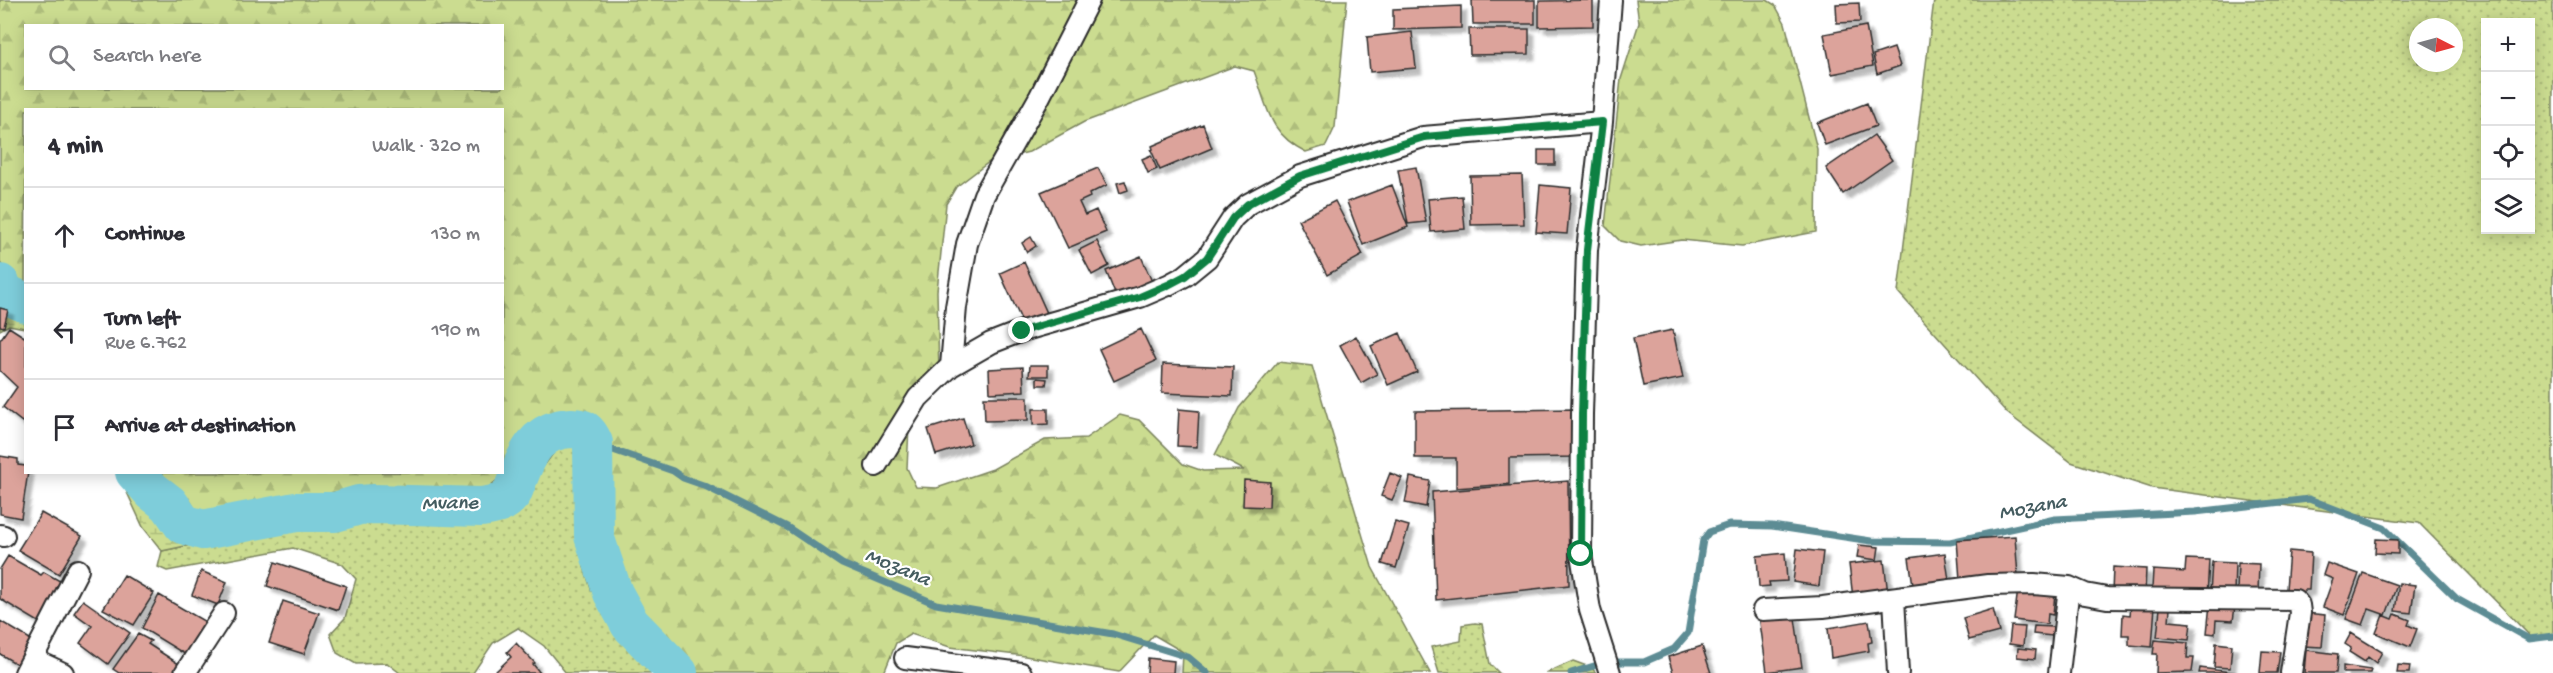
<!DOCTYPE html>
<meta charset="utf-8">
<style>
body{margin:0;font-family:"Gochi Hand",sans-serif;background:#f2f2f3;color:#2b2b33}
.controls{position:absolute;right:18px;top:18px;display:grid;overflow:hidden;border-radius:0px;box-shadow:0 3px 15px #0003}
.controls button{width:54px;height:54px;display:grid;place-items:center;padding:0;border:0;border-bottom:2px solid #e1e1e2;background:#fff;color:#2b2b33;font:30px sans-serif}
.compass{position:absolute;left:2409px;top:18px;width:54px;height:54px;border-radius:50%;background:#fff;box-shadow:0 3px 15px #0003;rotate:96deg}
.stop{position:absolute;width:18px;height:18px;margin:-14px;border:4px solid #0b8043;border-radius:50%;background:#fff}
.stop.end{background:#0b8043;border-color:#fff;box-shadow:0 2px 6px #0008}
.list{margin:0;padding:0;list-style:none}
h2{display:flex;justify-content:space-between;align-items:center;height:78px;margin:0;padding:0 24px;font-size:26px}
h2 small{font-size:20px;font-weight:400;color:#7c7c81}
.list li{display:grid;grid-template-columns:39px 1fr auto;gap:18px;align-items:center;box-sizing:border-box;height:96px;padding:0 24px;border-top:2px solid #e1e1e2}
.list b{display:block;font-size:22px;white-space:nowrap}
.list p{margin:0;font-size:20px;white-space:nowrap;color:#7c7c81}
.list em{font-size:20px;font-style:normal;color:#7c7c81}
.icon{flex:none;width:33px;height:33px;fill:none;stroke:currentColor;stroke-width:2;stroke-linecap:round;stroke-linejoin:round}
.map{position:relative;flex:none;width:2553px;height:673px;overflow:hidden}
.search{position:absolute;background:#fff;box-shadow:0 3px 15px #0003;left:24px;top:24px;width:480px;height:66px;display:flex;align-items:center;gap:15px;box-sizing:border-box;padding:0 21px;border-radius:0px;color:#7c7c81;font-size:22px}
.panel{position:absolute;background:#fff;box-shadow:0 3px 15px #0003;left:24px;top:108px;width:480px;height:366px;border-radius:0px}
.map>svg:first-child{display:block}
.grass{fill:url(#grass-dots);stroke:#7b845e;stroke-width:1.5;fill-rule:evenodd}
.forest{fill:url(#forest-firs);stroke:#7b845e;stroke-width:1.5;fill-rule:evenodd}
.wetland{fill:url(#wetland-marsh);stroke:#7b845e;stroke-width:1.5}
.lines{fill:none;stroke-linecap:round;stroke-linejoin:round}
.stream{stroke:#5d8c94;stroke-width:7}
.river{stroke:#7ecdda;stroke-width:40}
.building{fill:#dca39b;stroke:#2b2b2b;stroke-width:1.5;filter:url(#shadow)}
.street-casing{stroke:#2b2b2b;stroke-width:24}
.street{stroke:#fff;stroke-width:20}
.route{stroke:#0b8043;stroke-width:8}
.labels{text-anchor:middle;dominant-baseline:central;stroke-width:4.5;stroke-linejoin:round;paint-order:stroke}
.water-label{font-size:21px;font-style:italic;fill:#445c60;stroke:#fff}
</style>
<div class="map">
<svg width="2553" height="673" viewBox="0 0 2553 673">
<defs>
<pattern id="grass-dots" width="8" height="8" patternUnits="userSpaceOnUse" patternTransform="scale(1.5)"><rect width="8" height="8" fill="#cbdc90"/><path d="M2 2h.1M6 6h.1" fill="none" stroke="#aebd7c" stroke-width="1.8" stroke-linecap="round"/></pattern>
<pattern id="forest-firs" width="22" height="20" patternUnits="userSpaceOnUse" patternTransform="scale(1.5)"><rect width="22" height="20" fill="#cbdc90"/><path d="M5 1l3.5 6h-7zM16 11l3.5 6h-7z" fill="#aebd7c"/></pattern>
<pattern id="wetland-marsh" width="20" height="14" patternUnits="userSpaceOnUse" patternTransform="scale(1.5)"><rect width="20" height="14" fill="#cbdc90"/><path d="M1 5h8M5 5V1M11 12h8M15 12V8" fill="none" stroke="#aebd7c"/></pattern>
<filter id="shadow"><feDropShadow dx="5.5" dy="5.5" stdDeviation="1.5" flood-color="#0004"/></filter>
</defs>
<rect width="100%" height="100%" fill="#fff"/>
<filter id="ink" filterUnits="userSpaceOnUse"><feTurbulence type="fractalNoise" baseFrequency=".0167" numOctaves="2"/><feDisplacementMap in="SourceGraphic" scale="12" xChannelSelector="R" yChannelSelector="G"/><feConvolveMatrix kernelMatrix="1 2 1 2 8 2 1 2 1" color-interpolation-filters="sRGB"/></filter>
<g filter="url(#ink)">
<path class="grass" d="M1934,0H2553V639L2532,638L2419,523L2152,488L2071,462L2007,413L1898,292ZM2486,22H2530V230H2486ZM2418,27H2454V63H2418Z
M560,444L575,446L587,514L584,567L649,668L656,673H566L544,646L518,628L493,643L473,673H400L387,663L356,664L337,653L330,634L345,618L356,579L342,564L293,548L167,571L158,567L162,551L307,520L496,514L518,501Z
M1475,623L1482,624L1490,664L1499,673H1439L1431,647L1461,641L1462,625Z"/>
<path class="forest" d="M0,0H1347L1335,127L1326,146L1306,152C1268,133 1268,108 1254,71L1235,66L1084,122L1029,152L989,162L956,187L946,204L937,291L939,374L935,393L909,427L907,468L916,487L937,488L993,469L1045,440L1086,438L1120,415L1139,420L1183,464L1203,471L1244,470L1215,455L1239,408L1278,362L1312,366L1372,567L1430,673H1182L1183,652L1154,635L1119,672L1025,656L950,647L911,634L896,643L884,673H696L677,653L648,632L621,587L612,552L606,488L610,450L531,428L500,478L485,490L193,512L152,473L502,472V110H26L25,295L0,263ZM26,26H502V88H26Z
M1636,0H1767L1775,5L1785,23L1817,149L1816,232L1742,246L1682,240L1641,246L1620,241L1605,226L1621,79L1639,23Z
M1573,661L1592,668L1596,673H1546Z"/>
<path class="wetland" d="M0,263L25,295V328L9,325L0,330Z
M582,417L605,430L610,450L606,488L612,552L621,587L648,632L677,653L696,673H656L649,668L618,635L591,589L584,567L587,514L575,446L560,444L518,501L496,514L307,520L162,551L143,527L118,473H152L193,512L261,507L334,492L414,496L485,490L500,478L531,428L546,420Z"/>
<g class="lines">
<path class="stream" d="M593,443L673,471L683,478L703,485L787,527L842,564L936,604L1113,634L1188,657L1207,673
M1571,673L1607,662H1644L1674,649L1688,633L1703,540L1709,532L1729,525L1772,526L1871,541L1950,542L2055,519L2195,512L2309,499L2384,528L2457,599L2529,639L2553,636"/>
<path class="river" d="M0,284L6,294L26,303
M135,472L152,491L169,504L183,524L203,530L296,512H335L359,505L374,504L481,507C494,505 504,504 512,493C525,462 531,429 572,428C584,428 588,431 593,443L594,536L613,593L630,624L678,673"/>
</g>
<path class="building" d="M1472,0H1535V24H1473Z
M1593,0V26L1539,27V1Z
M1859,3L1860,22L1837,23L1836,4Z
M1461,6V28L1393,30V9Z
M1866,26L1873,66L1832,74L1824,34Z
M1469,29H1529V54L1470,55Z
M1412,32L1416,68L1370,72L1367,37Z
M1894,48L1900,66L1877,74L1873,55Z
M1867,103L1876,126L1825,145L1817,123Z
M1203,124L1212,148L1160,170L1151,150L1153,149L1152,146Z
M1874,135L1892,160L1843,194L1826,168Z
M1538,150H1555V165H1538Z
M1151,155L1157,169L1148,173L1142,159Z
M1416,167L1426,222L1408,224L1398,170Z
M1098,168L1107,185L1089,194L1090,197L1079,202L1085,215L1096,210L1106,232L1068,248L1041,192Z
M1522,175L1524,224L1471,225L1470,176Z
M1125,181L1128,190L1120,193L1117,183Z
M1392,185L1408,227L1363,245L1347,202Z
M1540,185L1571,188L1567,234L1536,232Z
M1462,196L1465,229L1431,232L1428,199Z
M1335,201L1363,255L1327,275L1298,220Z
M1031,237L1036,246L1027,252L1022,243Z
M1097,241L1109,266L1092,275L1079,250Z
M1141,256L1153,284L1117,299L1106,271Z
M1024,262L1047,313L1023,324L1000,273Z
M0,308L8,310L4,327L0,326Z
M9,327L26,338V418L22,422L3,407L17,387L0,371V340Z
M1141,329L1156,361L1114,381L1099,349Z
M1673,330L1683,378L1643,386L1633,338Z
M1400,333L1417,372L1388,385L1371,346Z
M1356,336L1377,374L1361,383L1340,345Z
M1163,364L1233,367L1232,396L1162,393Z
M1030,365H1048V376H1029Z
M1023,367L1024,391L990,393L989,369Z
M1037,378L1047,379L1046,385H1037Z
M984,397H1028V420L985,421Z
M1033,409H1048V424L1033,425Z
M1179,409L1199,411L1197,447L1177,446Z
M1576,409V457L1509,458V484L1456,488V458H1415V411Z
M963,418L971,444L936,455L928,429Z
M0,456L18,459V465L26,466V472H28L21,518L0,514Z
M1390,473L1402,478L1392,500L1381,496Z
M1410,477L1430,481L1426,507L1405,503Z
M1244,480L1270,482L1269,507L1243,506Z
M1568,481L1569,585L1436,600L1432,492Z
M41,513L82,536L59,574L18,550Z
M1395,522L1409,526L1396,568L1382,564Z
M2015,536L2018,576L1960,580L1957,540Z
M2376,539L2398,540V554L2375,553Z
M1859,545L1879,547L1877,560L1857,557Z
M1797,549L1823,552L1819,586L1793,582Z
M2289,551L2311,553L2309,590H2304V595L2292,594V589H2286Z
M1785,553L1787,581L1769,582L1770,586L1759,587L1757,556Z
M1945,553L1950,587L1914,592L1909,558Z
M8,556L41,575L44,572L67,585L42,624L0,599V569Z
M2186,559L2209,560L2207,597L2184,590L2152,588L2153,570L2185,572Z
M1884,560L1888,594L1853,598L1849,564Z
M275,562L346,586L338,610L267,586Z
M2212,562L2235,563L2234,594L2210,593Z
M2238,563L2259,564L2258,593L2237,591Z
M2327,563L2359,574L2344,615L2323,607L2333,579L2323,575Z
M2113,567L2146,569L2145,594L2112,593Z
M201,571L227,582L218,605L192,595Z
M2363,573L2397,585L2386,615L2369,609L2363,625L2346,619Z
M124,575L154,593L134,625L103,609Z
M2399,583L2415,585L2411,613L2395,611Z
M2018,589L2055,593L2053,615L2048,614L2047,624L2014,620Z
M159,595L209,624L191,658L142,628Z
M83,600L130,633L108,664L80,643L92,626L74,613Z
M283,601L319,613L304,654L269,643Z
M2210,604L2235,607L2233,621L2216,620L2215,634L2207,633Z
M2131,605L2155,606L2152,647L2129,645V635H2122L2123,614L2130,615Z
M2160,608L2170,609L2169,621L2191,623L2189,640L2157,637Z
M1993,609L1999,632L1969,640L1963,618Z
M1794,611L1802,667L1767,672L1759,616Z
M2305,613L2325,615L2322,647L2302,646Z
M2395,614L2410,620L2408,625L2417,629L2410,647L2376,633L2383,615L2393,619Z
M0,621L35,642L20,666L0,654Z
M1869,621L1872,642L1868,643L1869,651L1831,658L1828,628Z
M2011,626L2025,627L2023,646L2009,644Z
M2034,626L2053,627L2052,636L2033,634Z
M2351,633L2382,652L2376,663L2368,657L2365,662L2349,652L2351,648L2345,644Z
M138,634L151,641L148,644L182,666L177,673H119L113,669Z
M2155,640L2188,643L2187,658H2194L2192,672L2156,673L2157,654H2153Z
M516,643L535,663L533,664L540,673H494L511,657L507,652Z
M2216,643L2232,645L2230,668L2214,667Z
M1702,646L1711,673H1673L1668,657Z
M2018,648L2036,650L2035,659L2017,657Z
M2306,650L2338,654L2336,673H2304Z
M2262,651L2280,652L2277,673H2260Z
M1148,658L1174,661L1173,673H1147Z
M2398,665L2410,666L2409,673H2397Z
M2343,666L2371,670L2370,673H2343Z
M2200,668L2239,673H2199Z"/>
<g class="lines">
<g class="street-casing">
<path id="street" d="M1602,122L1587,250L1582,414L1581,554L1590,610L1610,673
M951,366L956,307L967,244L984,195L1039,98L1089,0
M876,466L918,398L951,366L991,343L1022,331L1140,297L1168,285L1185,276L1207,258L1233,218L1248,204L1300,176L1423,137L1602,122L1611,0
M0,535L4,536
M1894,598L1898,673
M1763,610L1823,607L1988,585L2034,584L2069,587L2085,594L2107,598L2295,600L2299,605L2300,613L2291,673
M905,658L1021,673
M33,659L63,673
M25,673L78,570
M185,673L224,613
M2059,673L2069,587"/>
</g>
<use href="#street" class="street"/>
</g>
</g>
<g class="lines" filter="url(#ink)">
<path class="route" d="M1022,331L1140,297L1168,285L1185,276L1207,258L1233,218L1248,204L1300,176L1424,137L1602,122L1587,250L1582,414L1581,554"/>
</g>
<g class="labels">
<g class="water-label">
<text transform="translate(450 505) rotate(-1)">Mvane</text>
<text transform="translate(2033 509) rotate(-10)">Mozana</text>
<text transform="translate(897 569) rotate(23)">Mozana</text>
</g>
</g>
</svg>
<div class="controls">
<button>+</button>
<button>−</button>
<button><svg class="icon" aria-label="locate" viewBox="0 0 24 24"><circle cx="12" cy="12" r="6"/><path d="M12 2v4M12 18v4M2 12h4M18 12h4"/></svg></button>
<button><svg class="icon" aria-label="layers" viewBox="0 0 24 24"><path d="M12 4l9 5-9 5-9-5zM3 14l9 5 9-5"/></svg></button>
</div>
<svg class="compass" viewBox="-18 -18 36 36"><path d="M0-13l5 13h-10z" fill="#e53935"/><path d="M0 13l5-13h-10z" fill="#7c7c81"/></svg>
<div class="stop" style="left:1581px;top:554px"></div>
<div class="stop end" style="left:1022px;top:331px"></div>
<div class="search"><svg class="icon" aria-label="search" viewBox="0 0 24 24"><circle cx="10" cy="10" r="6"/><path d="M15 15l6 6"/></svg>Search here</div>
<section class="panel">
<h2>4 min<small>Walk · 320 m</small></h2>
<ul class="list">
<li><svg class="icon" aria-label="ahead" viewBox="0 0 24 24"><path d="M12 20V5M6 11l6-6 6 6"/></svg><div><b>Continue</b></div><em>130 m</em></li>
<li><svg class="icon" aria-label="left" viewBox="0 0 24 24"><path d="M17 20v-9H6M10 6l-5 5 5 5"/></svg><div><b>Turn left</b><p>Rue 6.762</p></div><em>190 m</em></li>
<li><svg class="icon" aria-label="arrive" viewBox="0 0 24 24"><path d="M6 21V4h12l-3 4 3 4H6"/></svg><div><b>Arrive at destination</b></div></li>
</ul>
</section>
</div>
